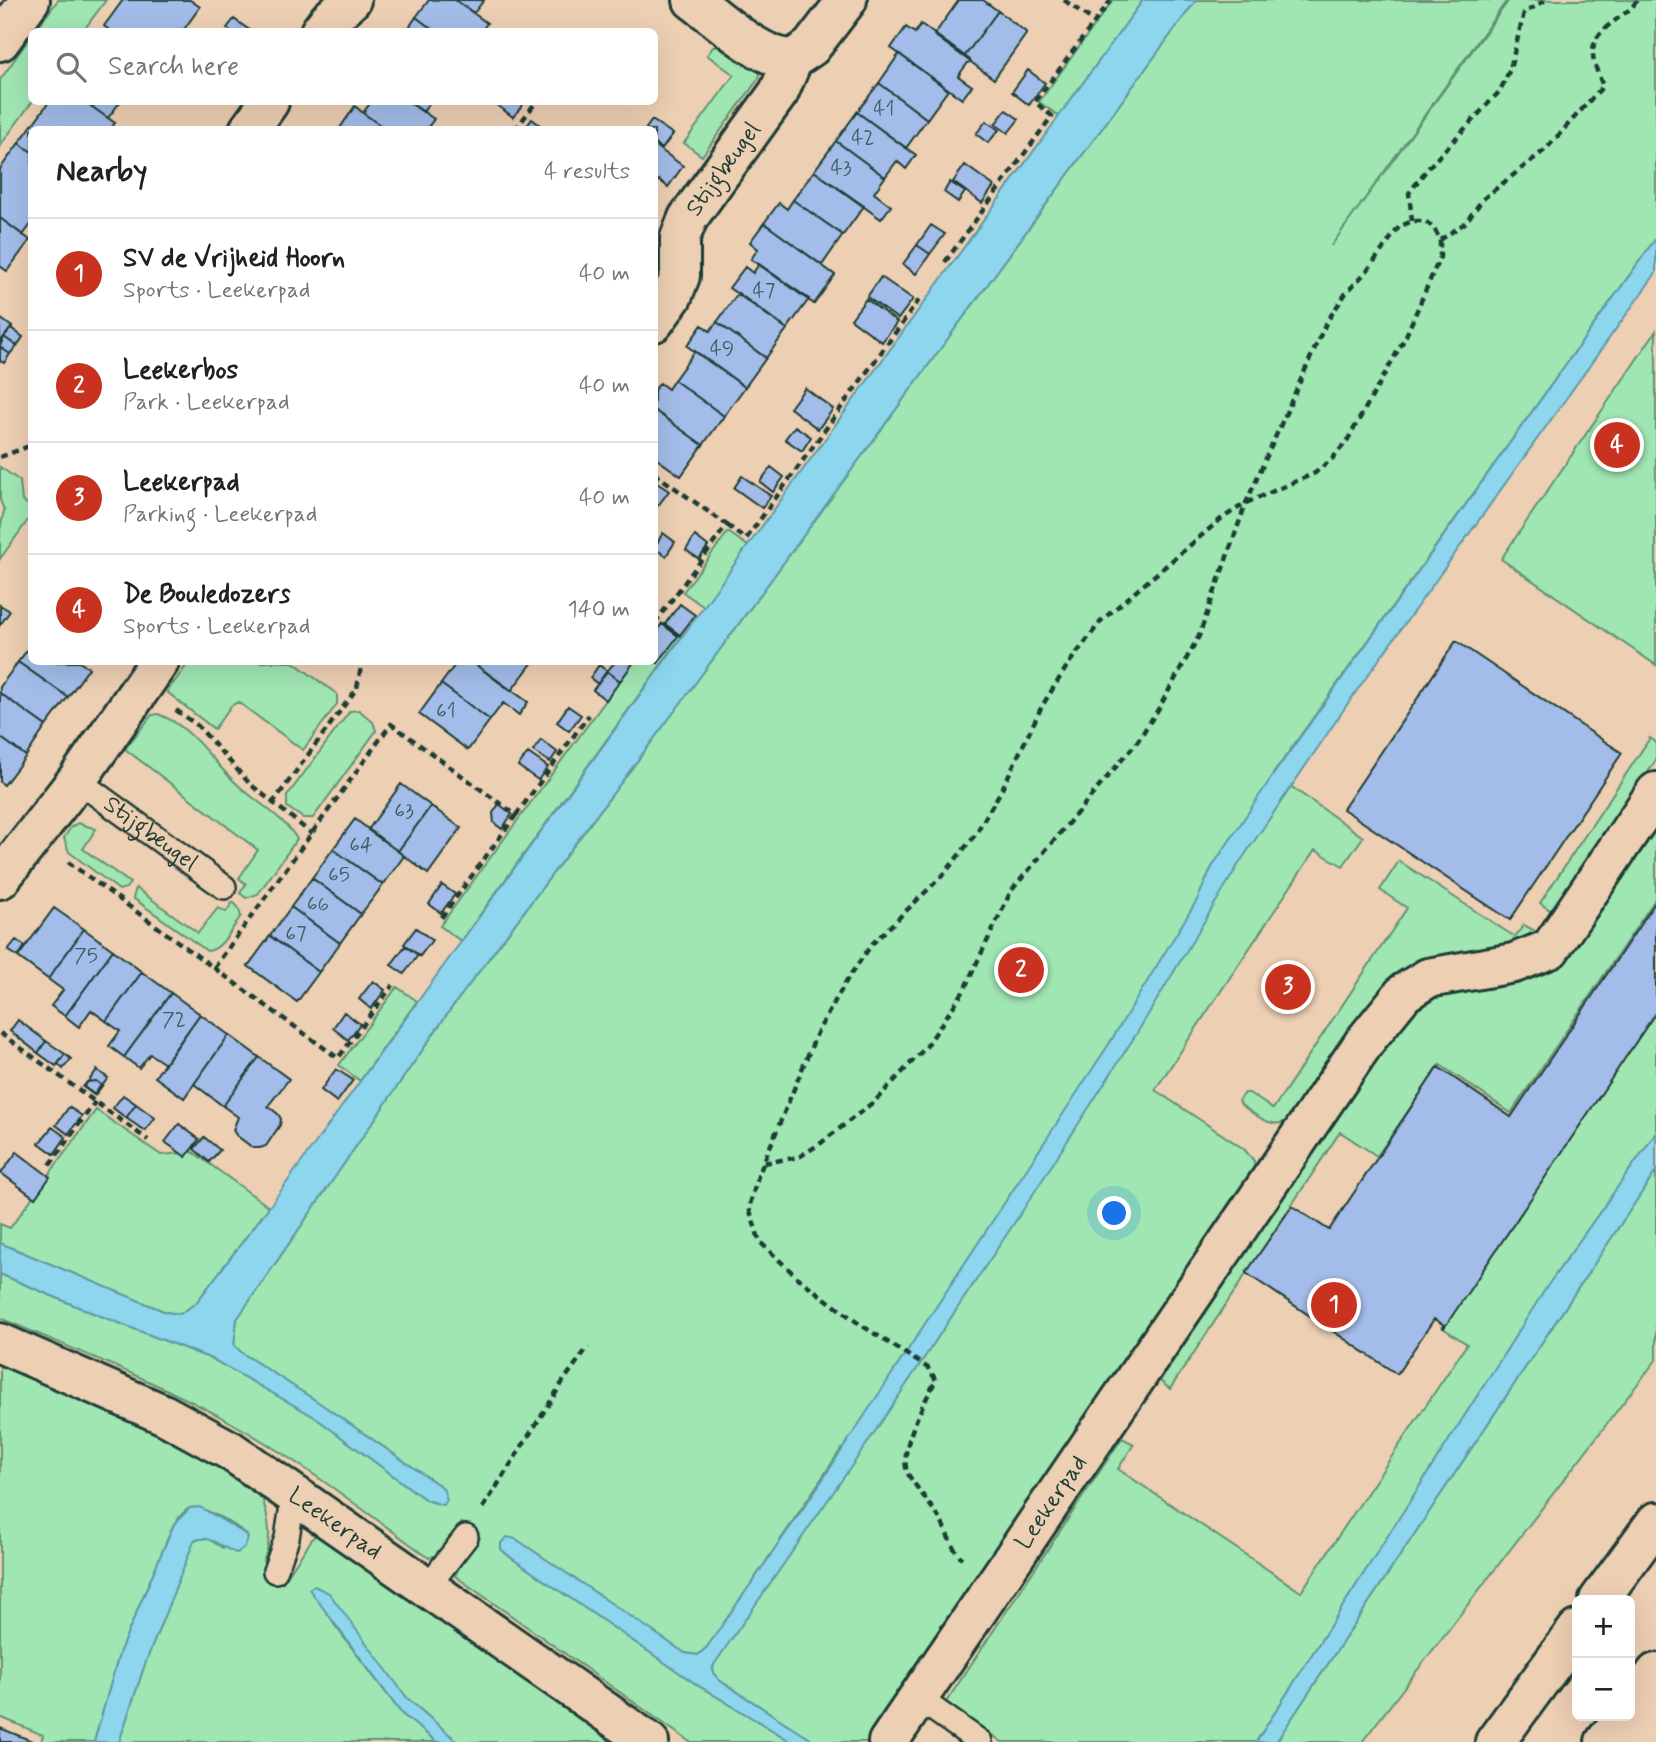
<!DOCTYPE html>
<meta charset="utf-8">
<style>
body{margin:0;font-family:Mynerve,sans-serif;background:#f6f6f6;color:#202124}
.controls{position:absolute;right:21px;bottom:21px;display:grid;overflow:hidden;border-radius:10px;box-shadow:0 7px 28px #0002}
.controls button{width:63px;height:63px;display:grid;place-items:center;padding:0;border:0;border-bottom:2px solid #e0e0e0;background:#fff;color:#202124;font:35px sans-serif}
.you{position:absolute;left:1115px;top:1214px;width:24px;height:24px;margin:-18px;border:5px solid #fff;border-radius:50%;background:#1a73e8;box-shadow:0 0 0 10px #1a73e833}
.badge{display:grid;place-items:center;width:46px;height:46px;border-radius:50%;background:#c8321e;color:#fff;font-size:23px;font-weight:700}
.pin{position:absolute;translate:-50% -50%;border:4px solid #fff;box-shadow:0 2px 7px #0006}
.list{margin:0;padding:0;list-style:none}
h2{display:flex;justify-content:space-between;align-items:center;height:91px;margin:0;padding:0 28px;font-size:30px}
h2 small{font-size:23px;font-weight:400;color:#757577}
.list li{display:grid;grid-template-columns:46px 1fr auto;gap:21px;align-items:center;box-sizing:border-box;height:112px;padding:0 28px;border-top:2px solid #e0e0e0}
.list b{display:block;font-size:26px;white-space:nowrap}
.list p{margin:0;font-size:23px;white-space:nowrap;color:#757577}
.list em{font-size:23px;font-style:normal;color:#757577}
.icon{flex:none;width:38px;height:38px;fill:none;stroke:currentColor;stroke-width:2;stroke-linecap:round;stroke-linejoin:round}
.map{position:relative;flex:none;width:1656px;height:1742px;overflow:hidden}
.search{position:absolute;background:#fff;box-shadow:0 7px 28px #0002;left:28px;top:28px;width:630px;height:77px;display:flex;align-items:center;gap:18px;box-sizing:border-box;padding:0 24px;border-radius:10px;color:#757577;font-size:26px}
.panel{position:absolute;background:#fff;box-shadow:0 7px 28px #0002;left:28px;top:126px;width:630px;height:539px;border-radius:10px}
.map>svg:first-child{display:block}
.green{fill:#a0e6b3;stroke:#609274;stroke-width:2}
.water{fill:#8dd6ee;stroke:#6199a4;stroke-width:2}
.building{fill:#a3bce9;stroke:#1f3d34;stroke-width:2}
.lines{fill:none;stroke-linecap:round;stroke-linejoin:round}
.lane-casing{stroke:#1f3d34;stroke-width:28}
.street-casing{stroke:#1f3d34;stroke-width:44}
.highway-casing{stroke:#1f3d34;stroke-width:44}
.path{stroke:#1f3d34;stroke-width:4.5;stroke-dasharray:7 5;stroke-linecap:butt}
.lane{stroke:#edcfb3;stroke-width:23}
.street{stroke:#edcfb3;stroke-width:38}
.highway{stroke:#edcfb3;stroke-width:38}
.labels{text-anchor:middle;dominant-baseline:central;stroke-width:6;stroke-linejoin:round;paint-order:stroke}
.number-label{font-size:21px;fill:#405d61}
.street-label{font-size:24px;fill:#1f3d34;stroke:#edcfb3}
</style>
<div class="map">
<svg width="1656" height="1742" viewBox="0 0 1656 1742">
<rect width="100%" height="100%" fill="#edcfb3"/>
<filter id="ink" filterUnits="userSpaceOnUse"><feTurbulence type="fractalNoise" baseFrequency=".0143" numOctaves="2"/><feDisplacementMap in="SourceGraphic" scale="14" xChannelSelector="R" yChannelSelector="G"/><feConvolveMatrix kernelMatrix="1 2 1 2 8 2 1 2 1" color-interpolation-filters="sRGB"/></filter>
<g filter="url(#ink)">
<path class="green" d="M58,0H106L83,31H35Z
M1113,0H1143L1059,116L1039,102Z
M1196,0H1507L1331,246L1509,0H1656V238L1273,774L1363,837L1343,866L1315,850L1155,1090L1244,1149L1254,1161L1255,1169L871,1742H815L719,1680C711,1671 712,1667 718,1657L838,1484L842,1448L731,1614L707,1647L698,1655L685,1653L501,1549L510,1557L699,1686L792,1742H690L455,1576L465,1555L480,1538L462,1523C452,1535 444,1553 429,1558C365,1511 301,1462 232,1423C158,1382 78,1351 0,1318V1274L88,1311L212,1359L313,1416L426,1500L440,1504L443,1488L318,1402L242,1353L234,1345L237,1319L450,1010L683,700Z
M31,36L32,102L0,146V80Z
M723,43L760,73L759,78L702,156L684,143L734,75L707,55L713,47Z
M1656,331V665L1501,559Z
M0,467L20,481L22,501L32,507L31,516L0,559V530L4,510L0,500Z
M728,532L748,546L704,607L683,592Z
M662,623L681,637L461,941L440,926L634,662H654L655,633Z
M189,662H293L337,694V704L303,750L238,702L231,706L214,729L167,692Z
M359,710L373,722L376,731L313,818H303L287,807V796L350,711Z
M158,714C193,727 211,761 238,785C257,803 283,816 297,839L258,894L246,898L240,893L246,884L239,878L258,850L125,749L152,715Z
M1650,738L1656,742V760L1554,913L1540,903Z
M1656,820V898L1511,1113L1440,1065L1377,1156L1340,1132L1170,1389L1160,1381L1398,1023L1428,997L1505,979Z
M78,823L96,829L83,849L130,883L126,888L119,890L69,852L64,838L71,827Z
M1399,861L1515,937L1524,925L1535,931L1515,942L1454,954L1384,988L1368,1005L1291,1120C1270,1130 1258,1116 1241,1105L1239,1100L1245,1093H1249L1273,1109L1407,908L1380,890Z
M136,888L198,933L218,908L226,912L233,902L238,907L241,916C232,928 222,950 207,951L133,898Z
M397,987L417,1001L360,1081L339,1065Z
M1656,1012V1133L1548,1286L1256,1742H1002L946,1702L1122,1438L1134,1444L1118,1469L1301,1592L1467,1344L1443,1328Z
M96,1110L161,1155L193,1152L269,1207L196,1303L180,1314L166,1312L0,1243V1224L10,1228Z
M1656,1171V1360L1362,1742H1276Z
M0,1358L138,1417L259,1490C268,1512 274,1539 263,1561L283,1582L321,1526L626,1742H458L408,1699L369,1649L333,1623L402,1714L437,1742H119L145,1664L194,1541L205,1537L223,1548L248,1538C242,1528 202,1504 190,1508C183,1511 179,1518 174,1524L120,1651L94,1742H41L43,1735L0,1717Z"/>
<path class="water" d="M1143,0H1196L683,700L450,1010L237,1319L234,1345L242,1353L318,1402L443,1488L447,1500L443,1505L426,1500L313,1416L212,1359L88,1311L0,1274V1243L166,1312L180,1314L196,1303L269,1207Z
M1656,238V273L1353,696L1240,862L1137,1033L1019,1216L864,1448L713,1666V1673L719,1680L815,1742H792L699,1686L510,1557L501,1549V1543L507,1537L516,1539L685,1653L698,1655L707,1647L811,1497L1107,1047L1197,900L1212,867L1273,775Z
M1656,1133V1171L1276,1742H1256L1548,1285Z
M200,1507L247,1535C249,1543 244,1550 236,1553C222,1548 209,1533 194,1541L145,1664L119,1742H94L120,1651L174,1524L190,1508Z
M314,1586L329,1593L408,1699L458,1742H437L402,1714L309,1589Z"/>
<path class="building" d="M123,0H190L200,7L182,32H112L104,26Z
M429,0H455L487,23L481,32H436L416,17Z
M455,0H484L474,13Z
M959,0H983L998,11L964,57L934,35Z
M998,11L1027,33L994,79L964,57Z
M416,17L436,32H406Z
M234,19L248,29L246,32H232L227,28Z
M921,24L970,60L958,76L972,86L962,99L891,48L906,27L915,33Z
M899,54L948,90L927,119L879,83Z
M1028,70L1045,83L1029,105L1012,92Z
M879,83L927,119L906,148L857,112Z
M49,102H85L115,123L110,130H32V152L19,143Z
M85,102H120L108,118Z
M371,102H409L434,119L426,130H387L363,113Z
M409,102H430L423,112Z
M500,102H525L513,117L497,105Z
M355,106L363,113L387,130H343L340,128Z
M1006,110L1019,119L1008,133L995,124Z
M857,112L916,155L906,169L897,161L885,177L836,141Z
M532,119L544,128L543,130H524Z
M652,120L673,134L662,149L654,143V130H645Z
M986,121L999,130L988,143L976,134Z
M836,141L885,177L874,193L891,206L881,219L814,171Z
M19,143L32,152V223L23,235L0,218V169Z
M654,145L683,166L668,187L659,180L654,186Z
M965,165L994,186L982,203L953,182Z
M814,171L864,206L843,235L793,200Z
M950,182L965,192L958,202L944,192Z
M793,200L843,235L822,265L764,223L779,203L787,209Z
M0,218L30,240L7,271L0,266Z
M764,223L835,275L814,304L751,259L758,249L750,242Z
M931,225L945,234L930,254L917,245Z
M917,245L930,254L916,274L903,264Z
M759,264L809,299L787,329L729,288L745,267L753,273Z
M881,277L913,299L898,319L867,297Z
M738,293L787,329L766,358L717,322Z
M866,299L897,322L882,342L851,319Z
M0,318L12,327L0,342Z
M717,322L766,358L745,387L687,346L702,325L710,331Z
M11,328L23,337L17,346L4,337Z
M4,337L17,346L10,354L0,347Z
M0,347L10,354L4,363L0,361Z
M695,351L745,387L724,416L674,380Z
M674,380L724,416L703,445L654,410V390L660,383L668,389Z
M805,388L833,409L818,429L790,408Z
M654,410L703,445L681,476L654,457Z
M795,426L811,437L802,451L785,439Z
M771,467L784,477L773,492L760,482Z
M742,476L771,496L762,508L734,488Z
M654,481L669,491L654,511Z
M663,533L675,542L666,556L654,548Z
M695,536L708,546L699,559L686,550Z
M680,604L695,615L680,635L665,624Z
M0,605L10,611L0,625Z
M662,624L678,636L658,663L654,660V634Z
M1456,641L1622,753L1510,920L1343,809Z
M32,644V662H79L89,668L68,697L18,662Z
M18,662L68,697L46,726L0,693V687Z
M457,662H472L528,702L519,715L503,703L490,720L441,684Z
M472,662H533L511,691Z
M615,662H634L620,681L607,671Z
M599,665L607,671L598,684L590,678Z
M607,671L620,681L606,700L593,690Z
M441,684L490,720L468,750L419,714Z
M0,693L46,726L26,756L0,737Z
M568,706L581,715L569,731L557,722Z
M0,737L26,756L4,785L0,782Z
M541,740L557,752L550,762L533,751Z
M528,753L548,767L538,780L518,766Z
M401,784L431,806L398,851L368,830Z
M499,804L512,814L502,829L494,823L493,813Z
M431,806L461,828L428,874L398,851Z
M355,819L404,856L383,885L333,849Z
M333,849L383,885L361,914L312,878Z
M312,878L361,914L340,943L291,907Z
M442,885L455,894L441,913L429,904Z
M1656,901V1012L1444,1328L1442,1327L1444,1325L1434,1319L1397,1374L1246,1273L1292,1206L1329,1230L1438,1067L1511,1117Z
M291,907L340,943L319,972L270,936Z
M54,908L84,929L48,979L18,957Z
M416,928L432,940L420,956L404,944Z
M84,929L113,950L65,1016L51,1006L63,990L48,979Z
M270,936L319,972L297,1002L248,966Z
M16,940L25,946L18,957L8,950Z
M405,946L418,955L404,974L391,965Z
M113,950L142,972L106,1021L91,1010L79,1027L65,1016Z
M142,972L171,993L124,1057L109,1046L120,1031L106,1021Z
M373,981L385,990L371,1009L359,999Z
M171,993L200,1014L165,1064L150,1054L139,1068L124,1057Z
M344,1012L360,1024L348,1040L333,1028Z
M200,1014L229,1035L184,1098L155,1077Z
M18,1020L46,1041L38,1053L10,1031Z
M229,1035L259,1057L223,1106L194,1084Z
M46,1041L65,1054L56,1066L38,1053Z
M65,1054L71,1059L63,1069L58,1064Z
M259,1057L289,1079L268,1106L278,1114L281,1119L280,1125L266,1146L260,1148H253L236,1135L233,1130L238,1117L223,1106Z
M336,1069L353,1080L337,1102L321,1090Z
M97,1070L108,1078L95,1095L84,1087Z
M96,1081L101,1085L94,1095L83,1087L87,1082Z
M123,1095L136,1104L126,1118L113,1108Z
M136,1104L155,1118L145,1131L126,1118Z
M69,1107L82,1116L68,1134L56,1125Z
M179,1124L199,1139L186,1157L165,1142Z
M52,1127L66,1137L54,1154L39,1143Z
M204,1137L220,1150L209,1162L194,1149Z
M17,1152L50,1177L35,1198L1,1173Z
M0,1728L32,1741V1742H0Z"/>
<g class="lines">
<g class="lane-casing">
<g id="lane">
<path id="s1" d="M77,780L224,887"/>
<path d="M275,1571L287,1538L294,1493"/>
<path d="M428,1586L466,1537"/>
<path d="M918,1698L980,1742"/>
</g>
</g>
<g class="street-casing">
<g id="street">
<path d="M693,0C719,19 761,60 793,59"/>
<path d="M320,32L329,20L351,0"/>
<path d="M0,41L30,0"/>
<path d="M249,130L269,102"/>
<path id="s2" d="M654,322L672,297L680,276V238L688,218L779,92L793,59L811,47L847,0"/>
<path d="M0,879L77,780L159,662"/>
<path id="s3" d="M0,1343L165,1415L231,1451L649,1742"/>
<path id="s4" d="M888,1742L1365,1041L1404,993L1428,978L1514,963L1550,949L1656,792"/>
</g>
</g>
<g class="highway-casing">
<path id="highway" d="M1599,1600L1656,1522
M1630,1709L1656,1673
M1495,1742L1577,1630
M1605,1742L1625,1716
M1637,1742L1656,1704"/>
</g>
<path class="path" d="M1064,0L1095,22
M515,130L536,102
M1412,221L1409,193L1428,168L1500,91L1510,69L1524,13L1546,0
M1440,240L1465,223L1483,199L1546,149L1603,86C1589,53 1586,41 1617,19C1625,13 1632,9 1637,0
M945,262L1052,116L1035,102L1111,0
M0,457L32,445
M654,473L727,525L654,624
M727,525L746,539L919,300
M176,710L198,726L250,784L312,834
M272,804L357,688L362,662
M516,815L589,715
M68,862L338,1058L393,985
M214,968L391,724L516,815L439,921
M0,1033L148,1140
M764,1163L799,1157L821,1143L876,1100L926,1047L963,992L1011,891L1137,742L1159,708L1199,636L1246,503L1326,323L1346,293L1367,271L1399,227L1412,221H1425L1434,228L1440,240V257L1405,338L1347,441L1332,459L1315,473L1246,503L1221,519L1102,620L1069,663L1042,706L1002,789L975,835L944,874L872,944L848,978L817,1033L758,1176L749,1208L760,1242L798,1278L819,1294L858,1323L928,1368L936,1380C925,1401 899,1447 907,1472C910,1479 932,1507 938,1516C947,1530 950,1547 962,1558
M50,1165L95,1102
M483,1508L564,1380L588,1347"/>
<use href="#lane" class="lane"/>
<use href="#street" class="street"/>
<use href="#highway" class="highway"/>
</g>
</g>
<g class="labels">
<g class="number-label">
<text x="884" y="109">41</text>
<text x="863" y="138">42</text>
<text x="841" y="168">43</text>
<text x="764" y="291">47</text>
<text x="722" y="349">49</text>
<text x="446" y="711">61</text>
<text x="404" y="811">63</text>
<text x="361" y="845">64</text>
<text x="339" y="875">65</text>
<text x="318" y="904">66</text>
<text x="296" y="934">67</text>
<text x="86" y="956">75</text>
<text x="174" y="1020">72</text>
</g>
<g class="street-label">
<text stroke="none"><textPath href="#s2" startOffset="173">Stijgbeugel</textPath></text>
<text stroke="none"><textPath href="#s1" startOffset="91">Stijgbeugel</textPath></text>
<text stroke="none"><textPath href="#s4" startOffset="290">Leekerpad</textPath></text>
<text stroke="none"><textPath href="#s3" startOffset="382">Leekerpad</textPath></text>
</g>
</g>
</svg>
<div class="controls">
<button>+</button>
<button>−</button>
</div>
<div class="you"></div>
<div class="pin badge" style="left:1334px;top:1305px">1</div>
<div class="pin badge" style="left:1021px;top:970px">2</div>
<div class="pin badge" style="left:1288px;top:987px">3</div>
<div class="pin badge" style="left:1617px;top:445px">4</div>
<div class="search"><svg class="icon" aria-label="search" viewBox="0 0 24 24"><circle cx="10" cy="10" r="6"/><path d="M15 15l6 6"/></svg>Search here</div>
<section class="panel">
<h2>Nearby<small>4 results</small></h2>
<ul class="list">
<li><span class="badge">1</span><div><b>SV de Vrijheid Hoorn</b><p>Sports · Leekerpad</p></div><em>40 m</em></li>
<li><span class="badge">2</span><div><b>Leekerbos</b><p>Park · Leekerpad</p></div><em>40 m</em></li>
<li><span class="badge">3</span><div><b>Leekerpad</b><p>Parking · Leekerpad</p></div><em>40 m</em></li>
<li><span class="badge">4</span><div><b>De Bouledozers</b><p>Sports · Leekerpad</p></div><em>140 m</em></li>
</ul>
</section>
</div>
